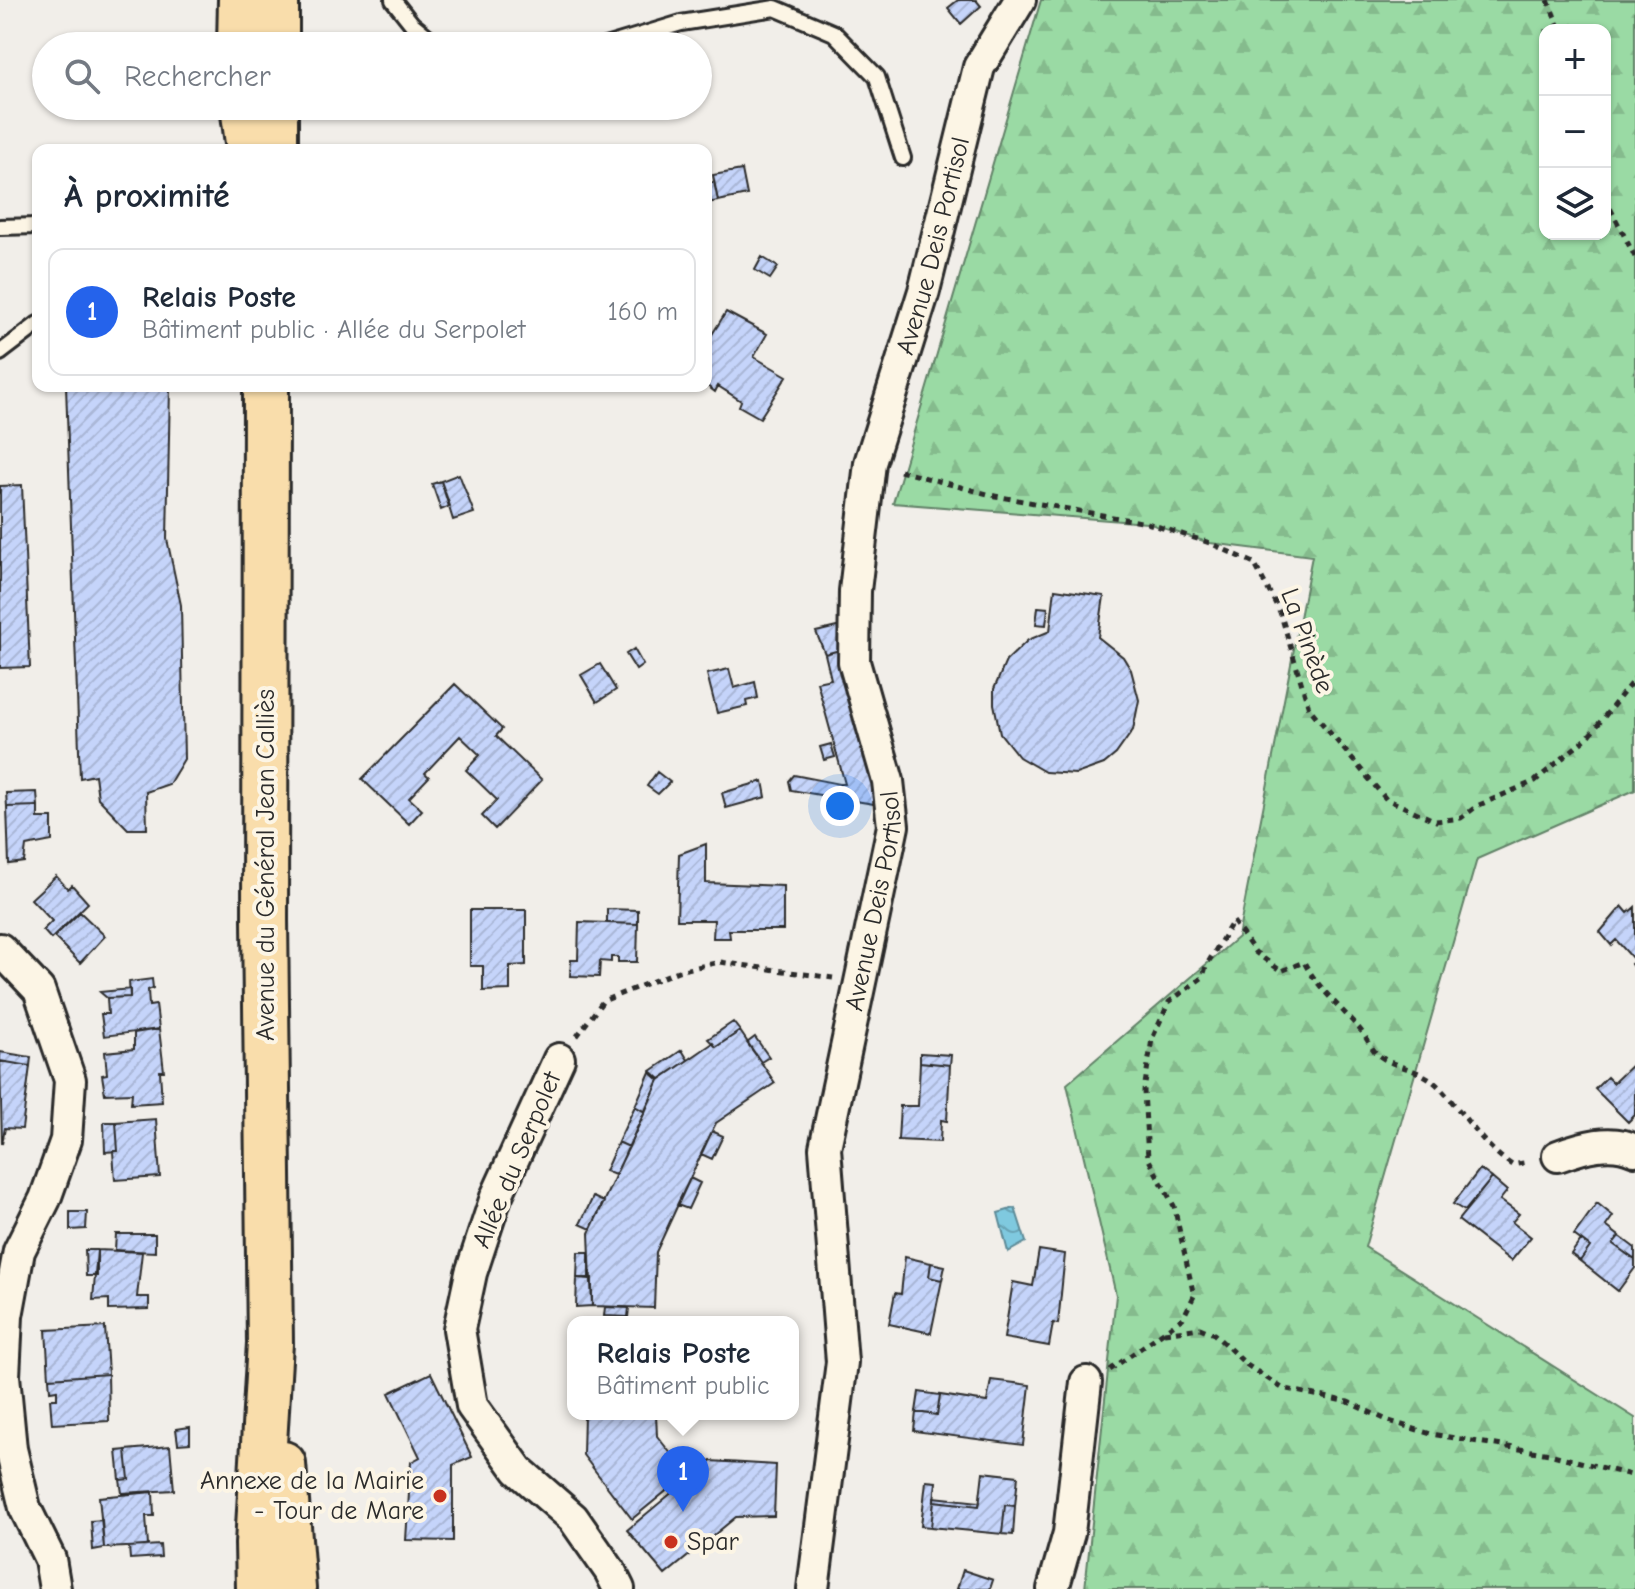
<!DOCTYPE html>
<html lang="fr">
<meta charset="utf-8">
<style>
body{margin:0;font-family:"Comic Neue",sans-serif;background:#f6f6f7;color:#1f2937}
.controls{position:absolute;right:24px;top:24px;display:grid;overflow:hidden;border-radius:16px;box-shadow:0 2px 6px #0004}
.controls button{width:72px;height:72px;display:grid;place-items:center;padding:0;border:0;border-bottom:2px solid #e0e1e3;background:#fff;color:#1f2937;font:40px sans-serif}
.you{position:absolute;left:840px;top:806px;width:28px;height:28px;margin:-20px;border:6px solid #fff;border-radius:50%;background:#1a73e8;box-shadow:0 0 0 12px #1a73e833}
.badge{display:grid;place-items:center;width:52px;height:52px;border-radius:50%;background:#2563eb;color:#fff;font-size:26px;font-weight:700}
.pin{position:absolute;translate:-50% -66px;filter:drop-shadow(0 2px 4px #0008)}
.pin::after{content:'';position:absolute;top:42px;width:28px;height:24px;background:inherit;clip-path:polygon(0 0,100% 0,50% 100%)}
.popup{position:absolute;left:567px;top:1316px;width:232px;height:104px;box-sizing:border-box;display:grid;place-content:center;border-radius:16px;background:#fff;filter:drop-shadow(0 2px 6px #0005);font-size:26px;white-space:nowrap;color:#747a83}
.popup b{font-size:30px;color:#1f2937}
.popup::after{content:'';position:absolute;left:50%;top:100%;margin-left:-16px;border:16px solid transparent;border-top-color:#fff}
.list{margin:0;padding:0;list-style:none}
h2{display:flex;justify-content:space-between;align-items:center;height:104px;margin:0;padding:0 32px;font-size:34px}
h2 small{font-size:26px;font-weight:400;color:#747a83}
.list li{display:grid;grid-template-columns:52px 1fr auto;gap:24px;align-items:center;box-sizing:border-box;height:128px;margin:0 16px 16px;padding:0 16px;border:2px solid #e0e1e3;border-radius:16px}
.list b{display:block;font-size:30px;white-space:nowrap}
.list p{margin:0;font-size:26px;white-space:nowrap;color:#747a83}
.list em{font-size:26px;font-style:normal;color:#747a83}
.icon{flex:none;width:44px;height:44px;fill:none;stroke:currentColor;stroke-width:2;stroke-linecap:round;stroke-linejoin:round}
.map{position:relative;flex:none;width:1635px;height:1589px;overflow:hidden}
.search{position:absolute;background:#fff;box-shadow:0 2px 6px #0004;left:32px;top:32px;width:680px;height:88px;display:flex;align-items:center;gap:20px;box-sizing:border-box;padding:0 28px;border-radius:44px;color:#747a83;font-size:30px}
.panel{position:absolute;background:#fff;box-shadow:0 2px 6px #0004;left:32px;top:144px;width:680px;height:248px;border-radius:16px}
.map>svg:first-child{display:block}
.forest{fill:url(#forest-firs);stroke:#628268;stroke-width:2;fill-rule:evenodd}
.water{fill:url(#water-waves);stroke:#5d8a97;stroke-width:2}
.building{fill:url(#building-hatch);stroke:#2b2b2b;stroke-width:2}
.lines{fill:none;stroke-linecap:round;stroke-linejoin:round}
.service-casing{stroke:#2b2b2b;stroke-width:20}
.minor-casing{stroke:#2b2b2b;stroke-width:36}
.primary-casing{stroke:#2b2b2b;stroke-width:50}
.path{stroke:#2b2b2b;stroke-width:5;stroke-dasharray:6 6;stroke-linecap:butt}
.service{stroke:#fcf5e5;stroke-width:14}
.minor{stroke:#fcf5e5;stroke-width:30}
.primary{stroke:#f9ddab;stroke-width:44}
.poi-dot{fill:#c8321e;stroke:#fcf5e5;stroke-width:3}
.labels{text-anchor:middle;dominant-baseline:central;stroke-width:8;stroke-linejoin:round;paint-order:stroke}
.street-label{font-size:26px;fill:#2b2b2b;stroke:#fcf5e5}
.poi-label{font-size:26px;fill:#2b2b2b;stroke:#fcf5e5;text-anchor:end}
</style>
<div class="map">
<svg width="1635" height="1589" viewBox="0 0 1635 1589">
<defs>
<pattern id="forest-firs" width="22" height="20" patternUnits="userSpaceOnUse" patternTransform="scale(2)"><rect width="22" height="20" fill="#9adaa4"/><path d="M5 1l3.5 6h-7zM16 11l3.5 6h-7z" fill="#85bb8d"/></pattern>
<pattern id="water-waves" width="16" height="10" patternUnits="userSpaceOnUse" patternTransform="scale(2)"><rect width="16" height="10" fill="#7fc9df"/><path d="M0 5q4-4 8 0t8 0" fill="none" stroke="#68a3b5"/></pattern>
<pattern id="building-hatch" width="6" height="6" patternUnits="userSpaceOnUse" patternTransform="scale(2)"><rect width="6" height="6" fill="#c5d4fa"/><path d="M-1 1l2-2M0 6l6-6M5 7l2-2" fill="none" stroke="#a9b6d6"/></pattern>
</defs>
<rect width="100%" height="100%" fill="#f1eee9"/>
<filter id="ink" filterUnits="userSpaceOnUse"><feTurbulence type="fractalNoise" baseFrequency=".0125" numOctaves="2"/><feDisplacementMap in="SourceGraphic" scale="16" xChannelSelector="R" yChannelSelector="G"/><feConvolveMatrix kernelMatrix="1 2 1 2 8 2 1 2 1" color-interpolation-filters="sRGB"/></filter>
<g filter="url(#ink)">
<path class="forest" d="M1041,0H1635V790L1477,859L1365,1247L1635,1418V1589H1085L1116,1295L1067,1084L1238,937L1312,556L1210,543L1147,523L893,503ZM1545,30H1605V234H1545Z"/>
<path class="water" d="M1015,1208L1026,1242L1008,1252L998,1213Z"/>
<path class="building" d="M958,0H976L981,6L961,24L948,8Z
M742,170L747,195L718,201L713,175Z
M714,182L718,201L707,203L706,183Z
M762,257L778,267L770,279L755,270Z
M726,312L767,334L754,357L787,376L760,418L739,406L741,401L718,386L715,392L706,385V344Z
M66,386H170L167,539L181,605L184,759L169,784L146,792L147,829H128L98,798L95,775L80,778Z
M459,474L474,513L453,520L441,481Z
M441,481L450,506L441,510L432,484Z
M22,485L30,667L0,668V486Z
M1055,589L1104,596L1098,637L1123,657L1131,670L1139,700L1133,730L1116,754L1104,764L1076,774L1045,772L1019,757L1000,733L994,704V689L1006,661L1028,640L1050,631Z
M1038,607L1048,608L1046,625L1036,624Z
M841,626L847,648L825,654L816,632Z
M847,648L877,784L874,804L837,798L840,784H845L817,682L831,679L825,654Z
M634,649L643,665L636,670L626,654Z
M600,664L616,690L597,702L581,675Z
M729,669L734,688L755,682L758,698L746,701L747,706L717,713L707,674Z
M455,684L502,729L496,736L542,780L495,829L482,816L497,800L466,770L480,755L460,736L425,773L429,777L409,798L422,810L409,824L362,779Z
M831,744L835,757L824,760L820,747Z
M657,772L670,782L658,794L647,786Z
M794,775L840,784L837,798L791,790L789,781Z
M763,781L766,797L726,808L722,793Z
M37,792L38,806L7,807L6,793Z
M38,806V818H52V841L26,846L24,862L9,864L7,807Z
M706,844V883L783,886V930H729L730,938H713L714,920H677L679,854Z
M56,876L68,889L72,885L88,903L51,939L43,930L52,921L31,899Z
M1622,906L1628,913L1635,907V970L1631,964L1635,961L1616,940L1611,945L1600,932Z
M607,909L638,910V924L607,923Z
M470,910H526V965L510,966V990L483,991V966H470Z
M80,912L105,936L80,963L54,937Z
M579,922L638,924L637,962H618V957H611V962L600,961L599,977L570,976L571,960H578Z
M152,979L153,988L148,990L149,1006L156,1005L159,1029L104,1036L101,1014H108L107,998L130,997L129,982Z
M130,989V997L107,998L100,992Z
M733,1022L740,1031L716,1047L708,1039Z
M159,1029L164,1071H160L162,1102L131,1104L132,1093L105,1094L102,1075L107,1074L105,1052L134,1049V1033Z
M740,1031L775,1083L716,1123L712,1131L656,1252L654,1308L592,1306L589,1233L659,1080L713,1043L716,1047Z
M755,1037L769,1057L761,1062L747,1043Z
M682,1050L688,1060L660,1079L651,1071Z
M0,1052L31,1057L30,1066L0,1061Z
M920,1053L951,1055L950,1065L920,1062Z
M0,1061L30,1066L22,1129L5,1128L2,1144Z
M920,1062L950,1065L947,1121L941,1120L940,1142L898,1140L900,1106H918Z
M1635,1062V1115L1628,1122L1595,1089L1607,1077L1613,1083Z
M650,1072L659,1080L645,1112L635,1106Z
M635,1106L645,1112L629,1147L618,1142Z
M156,1119L160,1177L115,1180L113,1151H118L116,1122Z
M104,1122H116L118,1151L105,1152Z
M712,1131L723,1136L712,1159L701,1154Z
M618,1142L629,1147L615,1175L605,1171Z
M1480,1169L1492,1178L1465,1211L1453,1204Z
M690,1178L700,1183L688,1209L677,1205Z
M1492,1178L1507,1191L1500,1200L1519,1214L1512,1222L1531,1237L1511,1261L1458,1220Z
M593,1197L604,1202L591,1229L580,1224Z
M1597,1203L1613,1216L1606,1226L1619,1236L1613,1244L1635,1260V1268L1618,1291L1580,1261L1590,1247L1574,1235Z
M70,1212H87L86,1229L70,1230Z
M116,1234H155V1252L115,1250Z
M1619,1236L1635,1248V1260L1613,1244Z
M1581,1240L1590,1247L1580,1261L1571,1254Z
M85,1250H97V1276H86Z
M97,1250L142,1252L137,1297H149V1309L109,1310V1299L93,1300Z
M1039,1250L1065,1254L1058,1324L1053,1323L1049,1346L1004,1338L1013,1282L1033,1286Z
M578,1252H589V1279L577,1278Z
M905,1257L931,1263L929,1277L942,1280L931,1333L889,1324L895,1293L901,1294Z
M931,1263L945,1266L942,1280L929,1277Z
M577,1278H592V1306L576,1307Z
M605,1307L629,1308L628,1317L604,1316Z
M105,1327L108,1374L49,1378L46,1330Z
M431,1373L472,1457L453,1465V1541L406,1540L411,1462L420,1457L389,1393Z
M108,1374L109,1421L52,1424L50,1399H57V1390L50,1391L49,1378Z
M991,1380L1030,1385L1023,1445L914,1431L916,1412L937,1415L940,1395L987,1402Z
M919,1392L940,1395L937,1415L916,1412Z
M584,1414H656L657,1436L687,1474L632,1519L583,1455Z
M190,1427V1443L178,1444L176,1429Z
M170,1446L174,1490L122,1493L120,1480L129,1479L126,1450Z
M126,1450L129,1479L120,1480L117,1451Z
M710,1461L776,1465L774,1516L736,1517L665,1575L627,1530Z
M983,1472L1018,1476L1015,1506L1005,1505L1002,1534L931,1527L934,1501L979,1506Z
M926,1481L936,1482L931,1527L921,1526Z
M153,1492L154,1516H146L148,1546L104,1548L99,1497Z
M934,1497L980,1502L979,1506L934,1501Z
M1005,1505L1015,1506L1013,1535L1002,1534Z
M102,1520L104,1548L93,1550L91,1521Z
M160,1545L161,1557L130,1559L129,1547Z
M963,1570L993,1580L990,1589H957Z"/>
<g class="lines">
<g class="service-casing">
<path id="service" d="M393,0L412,24L439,46
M605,46L681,23L775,8L834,33L877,77L903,158
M0,227L38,226
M0,353L38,324"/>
</g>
<g class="minor-casing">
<g id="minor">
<path d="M0,949L39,990L70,1080L66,1140L45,1199L19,1251L7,1316L4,1376L11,1449L25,1508L50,1559L55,1589"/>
<path d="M559,1059L496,1197L471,1273L459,1329L472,1406L518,1470L573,1518L610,1571L619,1589"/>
<path d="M1558,1156C1582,1147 1611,1138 1635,1150"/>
<path id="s1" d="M813,1589L842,1362L825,1148L893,826L888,781L854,662L855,591L870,463L924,291L979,67L1020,0"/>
<path d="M1053,1589L1069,1533L1086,1382"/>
</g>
</g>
<g class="primary-casing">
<path id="primary" d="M276,0V46
M240,46L241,0
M243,106L249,150
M275,150V106
M283,1464L293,1589
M259,1589L258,1544L270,1343L265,920L266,386"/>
</g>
<path class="path" d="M1548,0L1560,30
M1605,198L1635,257
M900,471L995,496L1147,523L1210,543L1254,563L1280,612L1309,708L1386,799L1436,821L1461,818L1477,806L1535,781L1589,736L1635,678
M577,1036L603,1001L678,971L720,962L833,978
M1164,1333L1200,1328L1214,1334L1247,1365L1282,1388L1348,1402L1389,1421L1431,1434L1549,1454L1635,1476
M1110,1370L1183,1318L1194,1296L1174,1206L1148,1158L1144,1091L1152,1039L1169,1002L1203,977L1206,966L1233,921L1255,952L1281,971L1304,962C1318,989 1343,1009 1362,1032C1367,1039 1371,1047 1376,1053C1392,1068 1420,1068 1436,1084C1463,1111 1480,1144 1512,1165L1529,1162"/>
<use href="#service" class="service"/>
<use href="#minor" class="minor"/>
<use href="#primary" class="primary"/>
</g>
</g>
<g class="poi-dot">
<circle cx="440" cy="1496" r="8"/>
<circle cx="671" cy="1542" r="8"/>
</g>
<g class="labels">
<g class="street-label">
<text stroke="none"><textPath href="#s1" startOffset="1368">Avenue Deis Portisol</textPath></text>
<text transform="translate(1307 641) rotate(70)">La Pinède</text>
<text transform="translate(266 865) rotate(-90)">Avenue du Général Jean Calliès</text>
<text stroke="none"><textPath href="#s1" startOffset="696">Avenue Deis Portisol</textPath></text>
<text transform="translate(517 1160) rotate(-67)">Allée du Serpolet</text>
</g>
<g class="poi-label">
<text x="424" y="1481">Annexe de la Mairie<tspan x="424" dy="30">- Tour de Mare</tspan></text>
<text x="687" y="1542" text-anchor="start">Spar</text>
</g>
</g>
</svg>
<div class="controls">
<button>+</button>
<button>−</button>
<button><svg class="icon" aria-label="layers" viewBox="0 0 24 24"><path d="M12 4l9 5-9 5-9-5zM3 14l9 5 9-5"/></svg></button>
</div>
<div class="you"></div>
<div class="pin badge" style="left:683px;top:1512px">1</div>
<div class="popup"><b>Relais Poste</b>Bâtiment public</div>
<div class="search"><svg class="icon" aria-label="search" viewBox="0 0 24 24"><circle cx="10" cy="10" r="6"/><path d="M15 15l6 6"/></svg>Rechercher</div>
<section class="panel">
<h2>À proximité<small></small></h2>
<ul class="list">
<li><span class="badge">1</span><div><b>Relais Poste</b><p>Bâtiment public · Allée du Serpolet</p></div><em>160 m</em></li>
</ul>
</section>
</div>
